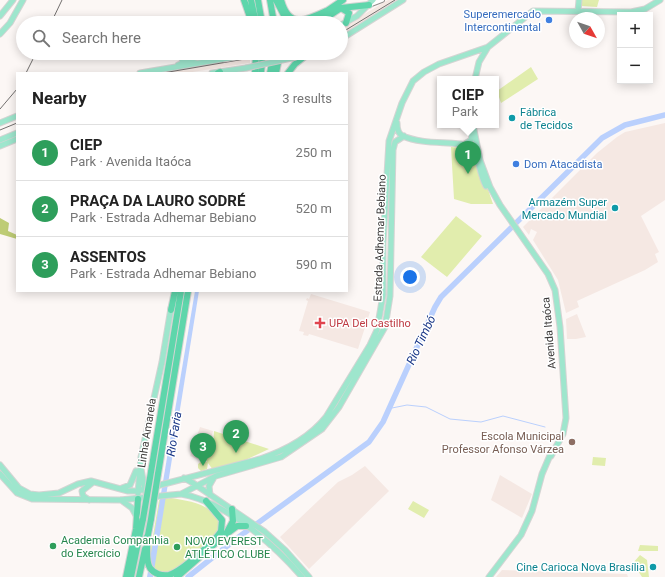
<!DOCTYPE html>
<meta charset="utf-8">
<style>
body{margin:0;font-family:Roboto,sans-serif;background:#f6f6f6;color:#222}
.controls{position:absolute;right:12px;top:12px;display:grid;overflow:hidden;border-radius:0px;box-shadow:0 2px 10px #0003}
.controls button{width:36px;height:36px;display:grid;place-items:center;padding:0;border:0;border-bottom:1px solid #e0e0e0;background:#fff;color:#222;font:20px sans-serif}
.compass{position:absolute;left:569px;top:12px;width:36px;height:36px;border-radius:50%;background:#fff;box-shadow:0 2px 10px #0003;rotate:130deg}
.you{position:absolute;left:410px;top:277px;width:14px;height:14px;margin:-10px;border:3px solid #fff;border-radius:50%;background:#1a73e8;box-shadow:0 0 0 6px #1a73e833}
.badge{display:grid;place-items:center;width:26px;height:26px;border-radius:50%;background:#85248e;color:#fff;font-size:13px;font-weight:700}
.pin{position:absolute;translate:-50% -33px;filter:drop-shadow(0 1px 2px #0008)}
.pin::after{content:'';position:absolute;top:21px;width:14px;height:12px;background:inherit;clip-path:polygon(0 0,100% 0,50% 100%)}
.popup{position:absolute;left:437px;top:76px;width:62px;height:52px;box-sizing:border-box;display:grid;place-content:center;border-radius:0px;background:#fff;filter:drop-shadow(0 1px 3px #0005);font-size:13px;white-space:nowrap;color:#767676}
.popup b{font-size:15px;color:#222}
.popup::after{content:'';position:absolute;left:50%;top:100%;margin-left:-8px;border:8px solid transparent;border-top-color:#fff}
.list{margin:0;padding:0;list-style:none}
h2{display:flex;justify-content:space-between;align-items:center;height:52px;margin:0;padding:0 16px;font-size:17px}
h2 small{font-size:13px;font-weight:400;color:#767676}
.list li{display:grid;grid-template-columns:26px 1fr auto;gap:12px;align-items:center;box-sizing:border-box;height:56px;padding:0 16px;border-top:1px solid #e0e0e0}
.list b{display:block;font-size:15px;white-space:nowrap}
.list p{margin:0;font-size:13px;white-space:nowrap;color:#767676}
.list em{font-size:13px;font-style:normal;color:#767676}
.icon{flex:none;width:22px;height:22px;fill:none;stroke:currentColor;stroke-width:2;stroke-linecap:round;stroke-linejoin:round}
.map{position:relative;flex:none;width:665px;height:577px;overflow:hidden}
.search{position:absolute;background:#fff;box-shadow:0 2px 10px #0003;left:16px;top:16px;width:332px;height:44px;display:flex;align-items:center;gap:10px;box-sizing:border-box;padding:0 14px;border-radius:22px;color:#767676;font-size:15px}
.panel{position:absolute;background:#fff;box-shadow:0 2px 10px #0003;left:16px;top:72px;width:332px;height:220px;border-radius:0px}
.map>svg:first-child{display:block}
.built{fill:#f5e8e3}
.green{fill:#e1edad}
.forest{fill:#becc75}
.water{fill:#bad0fd}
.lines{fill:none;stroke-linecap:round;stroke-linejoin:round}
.stream{stroke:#bad0fd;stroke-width:1}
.river{stroke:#bad0fd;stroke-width:5.5}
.minor-casing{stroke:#938f8d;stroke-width:6}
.major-casing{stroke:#d4d4d3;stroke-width:7}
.highway-casing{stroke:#d4d4d3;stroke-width:8}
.minor{stroke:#fff;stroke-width:4}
.major{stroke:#9ee6cd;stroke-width:5}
.highway{stroke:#5ed6ab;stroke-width:6}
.rail{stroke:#73706f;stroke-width:1}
.major-bridge-casing{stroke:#d4d4d3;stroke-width:7;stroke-linecap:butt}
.highway-bridge-casing{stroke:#d4d4d3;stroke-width:8;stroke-linecap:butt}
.major-bridge{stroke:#9ee6cd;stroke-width:5}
.highway-bridge{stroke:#5ed6ab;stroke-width:6}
.shop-dot{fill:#3f7fe0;stroke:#fff;stroke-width:1.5}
.culture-dot{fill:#0f9aa8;stroke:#fff;stroke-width:1.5}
.health-dot{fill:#e0444e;stroke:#fff;stroke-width:1.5}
.education-dot{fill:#8d6e63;stroke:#fff;stroke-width:1.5}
.leisure-dot{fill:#2e9e5b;stroke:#fff;stroke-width:1.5}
.labels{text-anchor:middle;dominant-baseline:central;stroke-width:3;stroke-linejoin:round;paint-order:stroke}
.shop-label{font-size:11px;fill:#366cbe;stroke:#fff;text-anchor:end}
.culture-label{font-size:11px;fill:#0d838f;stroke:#fff;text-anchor:end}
.street-label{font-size:11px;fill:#3c3a39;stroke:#fff}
.health-label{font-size:11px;fill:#be3a42;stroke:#fff;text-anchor:start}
.education-label{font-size:11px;fill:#785e54;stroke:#fff;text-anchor:end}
.leisure-label{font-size:11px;fill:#27864d;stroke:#fff;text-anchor:start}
.water-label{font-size:12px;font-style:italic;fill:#153385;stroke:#fff}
</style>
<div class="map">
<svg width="665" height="577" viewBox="0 0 665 577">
<rect width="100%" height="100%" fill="#fcf7f5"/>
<path class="built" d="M388,0H398L341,35V28Z
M250,57V63L186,73H154Z
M665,123V200L641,216L659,252L655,254L658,262L645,270L577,301L579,307L566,313L558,280L533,240L537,232L531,229L529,235L523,227L597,153L617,137L625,132Z
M311,294L370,312L358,349L309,334L308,336L303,335L304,332L299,331L308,301L306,300L307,298L309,299Z
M577,314L586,337L576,339H567L566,319Z
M200,427L213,431L212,435L214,439L213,448L207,456L200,460L190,456Z
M365,466L389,491L309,569L280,537L338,482L352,475Z
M500,475L532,494L522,518L491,500Z
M502,570L627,574L628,577H496Z"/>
<path class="green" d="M582,0H599L597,7L582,6Z
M531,67L538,79L501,103L497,91Z
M451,147L474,149L493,204H471L454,199Z
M456,216L482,236L447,277L421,257Z
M214,431L269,449L237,464L213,470L208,463L207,469L201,471L198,468V464L202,461L207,462L205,458L213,448Z
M593,457L606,458L605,466L592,465Z
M171,498C190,501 212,504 221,524L217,535L175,570L169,573L155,571L149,559L159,500Z
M413,501L429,510L424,518L408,509Z
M640,545L658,546V551H638Z
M640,555L647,560L649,577H642L633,563Z"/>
<path class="forest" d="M0,218L9,223L8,231L17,235V239L0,234Z"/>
<path class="water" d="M195,291H199L153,577H147Z"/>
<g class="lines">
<path class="stream" d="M387,412L392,408L407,405L426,407L450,419L481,422L503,416L545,427"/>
<path class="river" d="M188,577L236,539L369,442L383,422L435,307L441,297L602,138L625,125L665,115"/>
<g class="minor-casing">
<path id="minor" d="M369,5L382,0"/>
</g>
<g class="major-casing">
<path id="major" d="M578,11L579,0
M0,16L13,0
M341,25L357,16L373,0
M0,34L10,23L23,0
M341,39L403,0
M182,64L183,53
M178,65L201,56L216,53
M140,73L223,59
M212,73L246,68
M475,79L479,62L488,47
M0,123L17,116
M397,123C397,128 398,134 403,136C423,145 451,141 471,146C479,154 479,174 486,186
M473,125L480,160L490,187L500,205L548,274L555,290L560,327L566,418L563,434L551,456
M0,140L17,133
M465,144L471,140L473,130
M0,146L17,139
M0,465L19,488L30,494L39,495L59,493L78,484L91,481L128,491H137L260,459C284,451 310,437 326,417L370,345L377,330L383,295V243L389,141L402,103L413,81L424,72L439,64L488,47L533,11L631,12L645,9L660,0
M141,469L145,491
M0,474L17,493L32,499L120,500L181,494L216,476L281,457L322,429L339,407L385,327L390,296L393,150L395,142L404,136
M184,478L193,483L265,532L285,550L309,577
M122,488L130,485L136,471
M138,493L141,457L162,362L171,308
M181,494C224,501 274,544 302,577
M210,495L209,486L213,479
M89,500L83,496L82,491L92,483
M121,500L132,508L137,517
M489,577L521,535L532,511L542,474L551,453"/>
</g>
<g class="highway-casing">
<path id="highway" d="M244,0L252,23
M251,0L256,23
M258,0L262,23
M270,0L274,23
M276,0L286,19
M281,0C289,29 305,21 326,11
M341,8L349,13L346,23
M309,23L343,0
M318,23L341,8L369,5
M218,73L220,72
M255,73L256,53
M261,73L263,53
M270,73L274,53
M276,73L280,53
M288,73L295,64L309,53
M171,310L175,291
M151,472L181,291
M158,474L188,291
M229,532L237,526H246
M147,537C148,546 145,560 150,568C154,574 162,576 169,575C181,572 215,541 221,531L222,520L206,501
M147,540L151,519
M126,577L136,529L138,499
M131,577L143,519
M139,577L145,549
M177,577L226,534L233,521L232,509"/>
</g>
<use href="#minor" class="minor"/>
<use href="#major" class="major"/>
<use href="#highway" class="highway"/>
<path class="rail" d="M51,23L62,0
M341,33L395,0
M275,57L290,53
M26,73L36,53
M163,73L280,53
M0,109L17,89
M0,130L17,123"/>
<g class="major-bridge-casing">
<path id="major-bridge" d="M223,59L259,53
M246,68L296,57"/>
</g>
<g class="highway-bridge-casing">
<path id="highway-bridge" d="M143,519L151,472
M151,519L158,474"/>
</g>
<use href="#major-bridge" class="major-bridge"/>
<use href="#highway-bridge" class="highway-bridge"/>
</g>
<g class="shop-dot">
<circle cx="549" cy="20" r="4"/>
<circle cx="516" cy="164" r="4"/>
</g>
<g class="culture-dot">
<circle cx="512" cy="118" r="4"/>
<circle cx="615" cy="208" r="4"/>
<circle cx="653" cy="567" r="4"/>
</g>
<path class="health-dot" d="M318 317h4v4h4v4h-4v4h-4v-4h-4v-4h4z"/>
<circle class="education-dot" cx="572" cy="442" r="4"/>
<g class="leisure-dot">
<circle cx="53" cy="546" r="4"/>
<circle cx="177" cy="547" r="4"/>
</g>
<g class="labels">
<g class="shop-label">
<text x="541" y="14">Superemercado<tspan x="541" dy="13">Intercontinental</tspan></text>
<text x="524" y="164" text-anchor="start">Dom Atacadista</text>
</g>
<g class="culture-label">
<text x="520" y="112" text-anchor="start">Fábrica<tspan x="520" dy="13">de Tecidos</tspan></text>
<text x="607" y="202">Armazém Super<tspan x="607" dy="13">Mercado Mundial</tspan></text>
<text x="645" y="567">Cine Carioca Nova Brasília</text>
</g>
<g class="street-label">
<text transform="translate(380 238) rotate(-88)">Estrada Adhemar Bebiano</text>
<text transform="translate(549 333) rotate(-95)">Avenida Itaóca</text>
<text transform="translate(147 433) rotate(-81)">Linha Amarela</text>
</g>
<g class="health-label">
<text x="329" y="323">UPA Del Castilho</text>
</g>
<g class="education-label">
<text x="564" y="436">Escola Municipal<tspan x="564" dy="13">Professor Afonso Várzea</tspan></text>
</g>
<g class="leisure-label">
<text x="61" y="540">Academia Companhia<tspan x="61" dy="13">do Exercício</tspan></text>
<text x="185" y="541">NOVO EVEREST<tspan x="185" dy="13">ATLÉTICO CLUBE</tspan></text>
</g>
<g class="water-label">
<text transform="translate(421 340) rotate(-65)">Rio Timbó</text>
<text transform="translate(174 434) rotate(-81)">Rio Faria</text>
</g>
</g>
</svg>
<div class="controls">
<button>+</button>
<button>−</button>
</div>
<svg class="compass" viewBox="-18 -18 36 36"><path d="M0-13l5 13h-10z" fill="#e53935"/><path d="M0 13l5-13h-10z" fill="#767676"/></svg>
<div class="you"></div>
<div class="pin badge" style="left:468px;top:174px;background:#2e9e5b">1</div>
<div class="popup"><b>CIEP</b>Park</div>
<div class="pin badge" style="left:236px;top:453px;background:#2e9e5b">2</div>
<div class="pin badge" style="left:203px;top:466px;background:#2e9e5b">3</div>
<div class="search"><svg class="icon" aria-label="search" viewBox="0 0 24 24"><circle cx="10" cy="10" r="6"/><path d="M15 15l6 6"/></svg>Search here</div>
<section class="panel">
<h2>Nearby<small>3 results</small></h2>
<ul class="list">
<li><span class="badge" style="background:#2e9e5b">1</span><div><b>CIEP</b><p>Park · Avenida Itaóca</p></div><em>250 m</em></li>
<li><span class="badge" style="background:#2e9e5b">2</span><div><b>PRAÇA DA LAURO SODRÉ</b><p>Park · Estrada Adhemar Bebiano</p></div><em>520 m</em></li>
<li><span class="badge" style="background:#2e9e5b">3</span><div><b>ASSENTOS</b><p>Park · Estrada Adhemar Bebiano</p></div><em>590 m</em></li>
</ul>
</section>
</div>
